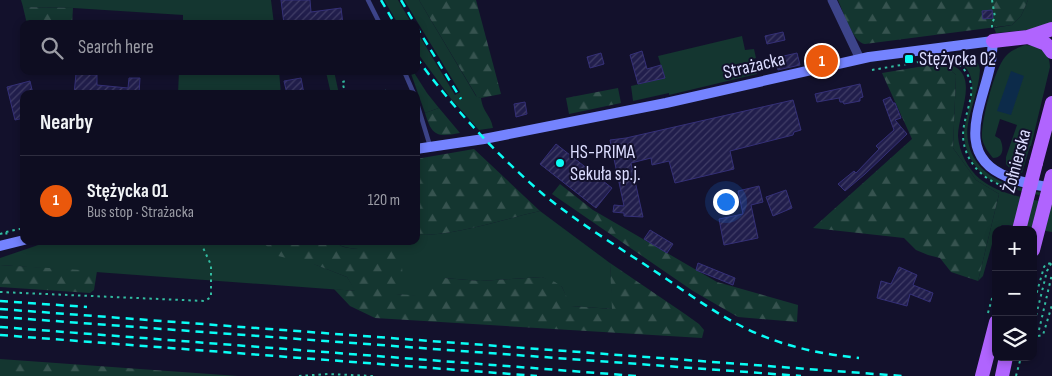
<!DOCTYPE html>
<meta charset="utf-8">
<style>
body{margin:0;font-family:"Sofia Sans Condensed",sans-serif;background:#17162a;color:#f1f3f6}
.controls{position:absolute;right:15px;bottom:15px;display:grid;overflow:hidden;border-radius:10px;box-shadow:0 2px 8px #0003}
.controls button{width:45px;height:45px;display:grid;place-items:center;padding:0;border:0;border-bottom:1px solid #2e2d3f;background:#0e0d21;color:#f1f3f6;font:25px sans-serif}
.you{position:absolute;left:725px;top:201px;width:18px;height:18px;margin:-12px;border:4px solid #fff;border-radius:50%;background:#1a73e8;box-shadow:0 0 0 8px #1a73e833}
.badge{display:grid;place-items:center;width:32px;height:32px;border-radius:50%;background:#ea580c;color:#fff;font-size:16px;font-weight:700}
.pin{position:absolute;translate:-50% -50%;border:2px solid #fff;box-shadow:0 1px 5px #0006}
.list{margin:0;padding:0;list-style:none}
h2{display:flex;justify-content:space-between;align-items:center;height:65px;margin:0;padding:0 20px;font-size:21px}
h2 small{font-size:16px;font-weight:400;color:#9b9ca5}
.list li{display:grid;grid-template-columns:32px 1fr auto;gap:15px;align-items:center;box-sizing:border-box;height:90px;padding:0 20px;border-top:1px solid #2e2d3f}
.list b{display:block;font-size:19px;white-space:nowrap}
.list p{margin:0;font-size:16px;white-space:nowrap;color:#9b9ca5}
.list em{font-size:16px;font-style:normal;color:#9b9ca5}
.icon{flex:none;width:28px;height:28px;fill:none;stroke:currentColor;stroke-width:2;stroke-linecap:round;stroke-linejoin:round}
.map{position:relative;flex:none;width:1052px;height:376px;overflow:hidden}
.search{position:absolute;background:#0e0d21;box-shadow:0 2px 8px #0003;left:20px;top:20px;width:400px;height:55px;display:flex;align-items:center;gap:12px;box-sizing:border-box;padding:0 18px;border-radius:10px;color:#9b9ca5;font-size:19px}
.panel{position:absolute;background:#0e0d21;box-shadow:0 2px 8px #0003;left:20px;top:90px;width:400px;height:155px;border-radius:10px}
.map>svg:first-child{display:block}
.grass{fill:#143630}
.forest{fill:url(#forest-firs)}
.water{fill:#0c2b4a}
.building{fill:url(#building-hatch);stroke:#353078}
.lines{fill:none;stroke-linecap:round;stroke-linejoin:round}
.path{stroke:#32bda2;stroke-width:2;stroke-dasharray:2.5 4;stroke-linecap:butt}
.service{stroke:#3d448a;stroke-width:4.5}
.minor{stroke:#3d448a;stroke-width:9}
.secondary{stroke:#7483fe;stroke-width:10}
.primary{stroke:#b064fe;stroke-width:14}
.rail{stroke:#0afdf5;stroke-width:2.5;stroke-dasharray:8 6;stroke-linecap:butt}
.path-bridge{stroke:#32bda2;stroke-width:2;stroke-dasharray:2.5 4;stroke-linecap:butt}
.primary-bridge{stroke:#b064fe;stroke-width:14}
.poi-dot{fill:#0afdf5;stroke:#13112c;stroke-width:2}
.labels{text-anchor:middle;dominant-baseline:central;stroke-width:4;stroke-linejoin:round;paint-order:stroke}
.poi-label{font-size:19px;fill:#dcddff;stroke:#13112c;text-anchor:start}
.street-label{font-size:19px;fill:#dcddff;stroke:#13112c}
</style>
<div class="map">
<svg width="1052" height="376" viewBox="0 0 1052 376">
<defs>
<pattern id="forest-firs" width="22" height="20" patternUnits="userSpaceOnUse" patternTransform="scale(1.25)"><rect width="22" height="20" fill="#143630"/><path d="M5 1l3.5 6h-7zM16 11l3.5 6h-7z" fill="#36534f"/></pattern>
<pattern id="building-hatch" width="6" height="6" patternUnits="userSpaceOnUse" patternTransform="scale(1.25)"><rect width="6" height="6" fill="#211e4c"/><path d="M-1 1l2-2M0 6l6-6M5 7l2-2" fill="none" stroke="#413e67"/></pattern>
</defs>
<rect width="100%" height="100%" fill="#13112c"/>
<path class="grass" d="M21,0H271L274,24H183V15L73,8L23,7Z
M384,0H398L412,24H398Z
M404,0H419L476,96L481,98C483,113 491,115 493,128L479,130L452,100L416,51V30L455,95L460,92Z
M1028,0H1052V24L1037,29L996,33L994,28L1012,25L1021,16Z
M742,36L745,50L754,49L756,58L753,59L757,74L669,95V93L633,101L631,86L665,78L658,56Z
M1025,45C1039,46 1050,51 1050,67L1031,146H1030L1022,173L1012,171L1006,164V157L1017,125L1000,119L995,136L1000,139C1004,147 1004,158 993,158C988,152 983,145 982,138C981,121 994,70 1005,57C1011,50 1017,48 1025,45Z
M960,53C970,54 979,60 980,70C979,89 971,106 968,124C966,134 968,145 972,154C987,185 1022,188 1052,195V198C1031,192 1004,190 986,177C973,167 964,150 964,134C965,108 988,73 952,59C944,56 937,57 929,56Z
M942,63C984,68 958,112 958,136C959,152 968,169 980,179C999,195 1029,198 1052,204V232L1008,225H1002L996,230L983,276L978,281L999,194L976,180L953,148L956,75Z
M179,71H279L281,94H178Z
M334,71L339,94H331L326,72Z
M410,71H413L427,93L439,108L425,113Z
M540,211L610,263L613,309L570,306L562,287L542,277L480,281L444,278L426,297L395,294L366,249C356,249 342,249 334,241H416V235C459,235 499,220 540,211Z
M50,241H261L268,246L347,277L356,291L0,265V258Z"/>
<path class="forest" d="M419,0H476L501,94L481,98L477,97Z
M838,0H1028L1021,16L1012,25L865,44C853,43 843,11 838,0Z
M23,7L73,8L72,24H27Z
M942,63L956,75L953,148L976,180L999,194L978,281L951,272L940,258L928,255L916,250L904,238L813,228L912,139L882,73Z
M618,88L621,103L569,114L566,98Z
M439,108L460,133C438,137 432,137 425,113Z
M474,149L540,211C499,220 459,235 416,235V159Z
M560,184L593,210L717,282L798,305L797,322L738,317L693,291L552,194Z
M261,241H334C346,253 365,247 380,248C385,248 391,250 396,251L402,267L403,279L396,294L425,296L428,284L444,278L480,281L542,277L555,282L562,287L571,306L612,309L610,263L685,314L699,324L704,330L702,338L375,318L350,306L334,289L355,291L347,277L316,265L278,256Z
M0,265L97,271L94,290L90,293L0,287Z
M0,359L238,376H0Z"/>
<path class="water" d="M1011,71L1024,76L1011,115L997,111Z"/>
<path class="building" d="M281,0H310L311,12L341,8L343,24H284Z
M992,10L993,18L983,19L982,11Z
M783,32L785,40L767,44L765,36Z
M642,51L647,69L661,65L665,78L638,84L630,55Z
M601,53L604,64L590,68L587,57Z
M797,53L800,65L778,70L775,58Z
M76,74L97,75V85L128,88L129,78H140L139,94H74Z
M301,78L304,94H287L284,81Z
M30,81L33,94H24V118L15,120L7,87Z
M860,84L863,97L860,98V101L844,104L843,102H840L839,98L817,102L815,94Z
M890,97L893,103H895L901,118L895,120L907,134L865,174L845,191L838,184L854,171L856,173L879,149L876,146L894,130L883,100Z
M793,100L801,130L794,132L793,135L730,151L734,169L675,183L669,161L652,165L651,158L631,163L643,217L624,216V213L613,212L614,205L624,206L610,140L626,138Z
M525,102L527,114L516,117L514,104Z
M556,144L612,188L596,208L540,164Z
M759,186L763,202L751,205L758,238L724,245L719,219L743,214L738,191Z
M786,190L792,208L773,216L766,197Z
M650,230L673,244L667,253L644,239Z
M698,263L735,278L733,285L696,270Z
M899,267L917,275L913,285L933,293L930,302L910,294L907,306L877,298L881,281L891,284Z"/>
<g class="lines">
<path class="path" d="M992,0L995,17L992,23V29
M941,58C960,59 974,76 971,95C969,109 963,122 963,136C964,160 982,180 1004,186
M872,70L936,59
M385,90L386,94
M346,94L342,82L346,81
M1016,143L1028,146
M6,232L24,228
M0,234L6,232L7,236
M0,292L205,301L211,297V265L200,241
M1033,306L1035,299
M988,313L996,284
M1033,328L1047,271L1052,262
M1039,330L1052,274
M1033,332L1038,336L1043,335L1052,305
M299,376L328,374L373,376
M1016,376L1021,357"/>
<path class="service" d="M368,0L380,24
M404,71L414,94
M416,100L430,146"/>
<path class="minor" d="M832,0L860,59"/>
<path class="secondary" d="M416,149L484,139L666,103L869,57L993,41C992,50 992,59 990,67C981,107 954,156 1008,177C1021,183 1038,185 1052,188
M0,246L24,240"/>
<path class="primary" d="M1028,37L1046,44L1052,52
M993,41L1028,37L1052,29
M1036,163L1052,103
M982,376L996,322
M1002,376L1006,357"/>
<path class="rail" d="M381,0L395,24
M401,0L415,24
M416,26L461,99
M416,57C453,108 496,154 544,195C576,221 612,243 647,266C678,286 709,310 743,327C778,345 819,354 859,358
M0,301L87,307
M0,309L902,376
M0,317L801,376
M0,327L636,376
M0,335L537,376"/>
<path class="path-bridge" d="M1035,299L1044,267L1046,264L1052,263"/>
<path class="primary-bridge" d="M1019,230L1036,163
M1033,250L1052,176"/>
</g>
<g class="poi-dot">
<rect x="904" y="54" width="10" height="10" rx="2.5"/>
<circle cx="560" cy="163" r="5"/>
</g>
<g class="labels">
<g class="poi-label">
<text x="919" y="59">Stężycka 02</text>
<text x="570" y="152">HS-PRIMA<tspan x="570" dy="22">Sekuła sp.j.</tspan></text>
</g>
<g class="street-label">
<text transform="translate(754 66) rotate(-13)">Strażacka</text>
<text transform="translate(1017 161) rotate(-75)">Żołnierska</text>
</g>
</g>
</svg>
<div class="controls">
<button>+</button>
<button>−</button>
<button><svg class="icon" aria-label="layers" viewBox="0 0 24 24"><path d="M12 4l9 5-9 5-9-5zM3 14l9 5 9-5"/></svg></button>
</div>
<div class="you"></div>
<div class="pin badge" style="left:822px;top:61px">1</div>
<div class="search"><svg class="icon" aria-label="search" viewBox="0 0 24 24"><circle cx="10" cy="10" r="6"/><path d="M15 15l6 6"/></svg>Search here</div>
<section class="panel">
<h2>Nearby<small></small></h2>
<ul class="list">
<li><span class="badge">1</span><div><b>Stężycka 01</b><p>Bus stop · Strażacka</p></div><em>120 m</em></li>
</ul>
</section>
</div>
